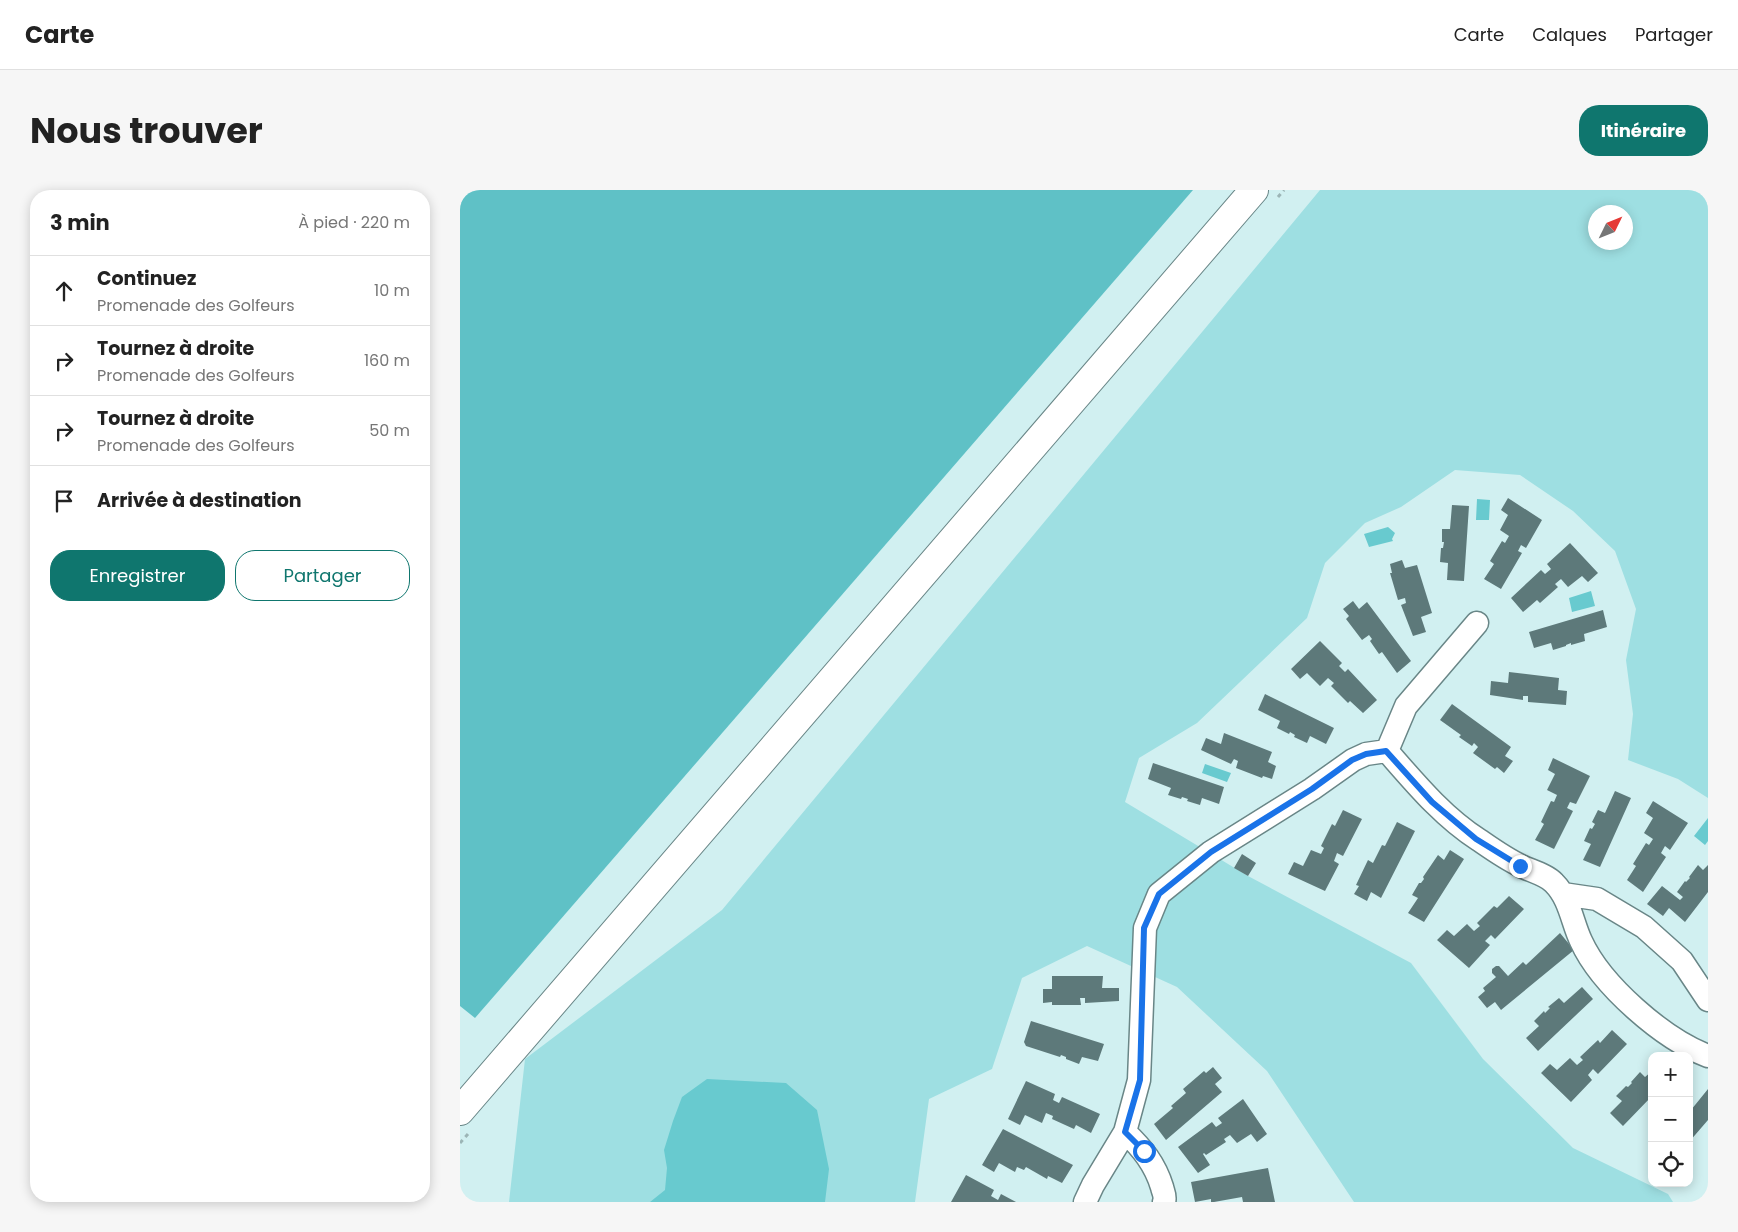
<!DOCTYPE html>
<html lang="fr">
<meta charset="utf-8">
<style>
body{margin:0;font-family:Poppins,sans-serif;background:#f6f6f6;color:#222}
.controls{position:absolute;right:15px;bottom:15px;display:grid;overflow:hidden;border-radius:10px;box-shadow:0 2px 12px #0003}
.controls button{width:45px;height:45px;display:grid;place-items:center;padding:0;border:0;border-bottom:1px solid #e0e0e0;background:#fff;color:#222;font:25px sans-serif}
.compass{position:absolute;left:1128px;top:15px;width:45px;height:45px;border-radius:50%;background:#fff;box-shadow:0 2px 12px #0003;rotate:47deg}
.stop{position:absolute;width:15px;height:15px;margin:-11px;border:4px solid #1a73e8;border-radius:50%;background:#fff}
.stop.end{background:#1a73e8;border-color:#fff;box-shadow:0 1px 5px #0008}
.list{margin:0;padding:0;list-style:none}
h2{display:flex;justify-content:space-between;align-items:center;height:65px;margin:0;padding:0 20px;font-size:21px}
h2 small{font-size:16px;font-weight:400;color:#767676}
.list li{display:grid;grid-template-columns:32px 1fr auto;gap:15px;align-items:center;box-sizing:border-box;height:70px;padding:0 20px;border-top:1px solid #e0e0e0}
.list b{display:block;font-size:19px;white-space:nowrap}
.list p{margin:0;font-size:16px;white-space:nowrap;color:#767676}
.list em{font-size:16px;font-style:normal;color:#767676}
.actions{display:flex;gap:10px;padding:15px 20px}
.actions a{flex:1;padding:11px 0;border:1px solid #0f766e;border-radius:20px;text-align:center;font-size:18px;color:#0f766e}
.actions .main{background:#0f766e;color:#fff}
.icon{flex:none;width:28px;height:28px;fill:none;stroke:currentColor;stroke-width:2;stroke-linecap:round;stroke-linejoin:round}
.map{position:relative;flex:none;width:1248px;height:1012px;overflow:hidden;border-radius:20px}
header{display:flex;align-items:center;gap:30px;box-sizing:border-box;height:70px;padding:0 25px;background:#fff;border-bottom:1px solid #e0e0e0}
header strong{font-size:24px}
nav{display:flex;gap:28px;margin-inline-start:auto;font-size:18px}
.intro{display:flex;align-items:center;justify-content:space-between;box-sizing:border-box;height:120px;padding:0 30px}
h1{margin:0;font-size:35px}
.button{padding:12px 22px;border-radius:20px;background:#0f766e;color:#fff;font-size:18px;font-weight:700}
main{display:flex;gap:30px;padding:0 30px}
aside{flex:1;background:#fff;border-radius:20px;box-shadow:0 2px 12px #0003}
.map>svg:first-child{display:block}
.green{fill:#9edfe2;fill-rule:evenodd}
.forest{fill:#5fc1c6}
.water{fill:#68cacf}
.building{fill:#5d797a}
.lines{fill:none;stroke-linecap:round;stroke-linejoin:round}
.minor-casing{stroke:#698687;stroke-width:25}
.secondary-casing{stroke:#698687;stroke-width:30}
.path{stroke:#9cb5b6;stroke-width:3;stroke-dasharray:4 4;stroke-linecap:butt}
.minor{stroke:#fff;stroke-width:22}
.secondary{stroke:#fff;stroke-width:28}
.route{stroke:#1a73e8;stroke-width:6}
</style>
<header>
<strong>Carte</strong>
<nav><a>Carte</a><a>Calques</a><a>Partager</a></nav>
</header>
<div class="intro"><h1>Nous trouver</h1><a class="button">Itinéraire</a></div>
<main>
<aside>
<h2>3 min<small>À pied · 220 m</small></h2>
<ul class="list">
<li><svg class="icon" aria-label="ahead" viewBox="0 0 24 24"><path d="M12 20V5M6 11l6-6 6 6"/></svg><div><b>Continuez</b><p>Promenade des Golfeurs</p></div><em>10 m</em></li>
<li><svg class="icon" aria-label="right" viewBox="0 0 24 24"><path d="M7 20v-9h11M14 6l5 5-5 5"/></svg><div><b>Tournez à droite</b><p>Promenade des Golfeurs</p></div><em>160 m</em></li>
<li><svg class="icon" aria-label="right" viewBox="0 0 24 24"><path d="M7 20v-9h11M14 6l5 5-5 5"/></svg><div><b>Tournez à droite</b><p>Promenade des Golfeurs</p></div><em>50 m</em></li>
<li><svg class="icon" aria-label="arrive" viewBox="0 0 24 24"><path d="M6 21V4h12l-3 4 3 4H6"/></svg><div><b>Arrivée à destination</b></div></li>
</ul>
<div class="actions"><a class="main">Enregistrer</a><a>Partager</a></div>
</aside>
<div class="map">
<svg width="1248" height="1012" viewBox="0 0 1248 1012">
<rect width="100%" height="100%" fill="#d1f0f1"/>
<path class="green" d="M860,0H1248V608L1218,589L1168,570L1173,524L1166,470L1176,419L1155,361L1113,321L1060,285L995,280L941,317L905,333L865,373L847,428L737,533L679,568L665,612L788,686L951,773L1023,869L1113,958L1208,1004L1213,1012H894L807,881L717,797L627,756L562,788L532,879L469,909L455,1012H49L65,869L262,720ZM1136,22H1166V52H1136Z"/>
<path class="forest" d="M0,0H733L15,828L0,816Z"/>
<path class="water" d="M1017,309L1030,310L1029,330H1016Z
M928,337L935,343L932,349L933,351L909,357L904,344Z
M1131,401L1135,416L1112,422L1109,408Z
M745,574L771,583L767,592L742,583Z
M1248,628V651L1245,655L1234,646Z
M247,889L326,893L357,920L369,979L365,1012H190L205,1000L207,978L204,960L213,931L222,907Z"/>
<path class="building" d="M1048,308L1082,330L1066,358L1061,355L1058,361L1062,363L1041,399L1024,389L1034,374L1030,371L1042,351L1045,353L1049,346L1040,340L1048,325L1041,320Z
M992,315L1009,316L1004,391L987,390L988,373L980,372L981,358H983L984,352H982V339H990Z
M1110,353L1138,383L1128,392L1122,386L1108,397L1101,389L1095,394L1098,397L1080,413L1077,410L1063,422L1051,408L1081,380L1085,384L1091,379L1087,374Z
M942,370L945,378L957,375L972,423L961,427L966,442L953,446L941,415L946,413L945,408L938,410L930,383H932L930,374Z
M893,411L899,419L907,412L951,471L937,483L922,462L919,464L910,451L912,449L909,445L902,450L886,429L889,426L883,419Z
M1143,420L1147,437L1124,444L1125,451L1111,455V453L1106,455V456L1093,460L1091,453L1074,458L1069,442Z
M860,451L882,473L879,476L885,482L888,479L917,510L903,523L890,511L888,513L871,496L874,493L868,488L860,496L847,483L840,489L831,479Z
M1049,482L1099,488L1098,500L1107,501L1106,515L1068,512V506H1063V510L1030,505L1031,491L1048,493Z
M805,504L874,538L866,554L850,546L847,553L834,547L835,545L830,542L829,544L817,538L820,531L798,520Z
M992,514L1051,557L1045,566L1053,571L1044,583L1037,577L1035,579L1013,563L1018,557L1014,553L1012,556L999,547L1001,545L980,530Z
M764,543L812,562L808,572L816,576L812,589L803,586L802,588L776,578L778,571L774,569L771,574L741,560L746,548L761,554Z
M1093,568L1130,586L1116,614L1110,612L1107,618L1113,621L1094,659L1075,650L1084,634L1081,632L1091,611L1094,612L1097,605L1087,600L1095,584L1088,580Z
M693,573L764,597L759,614L742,608L740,615L727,611L728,609L722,607L721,609L708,605L711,598L688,589Z
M1155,601L1171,608L1140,677L1123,670L1131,654L1124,651L1130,638L1132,639L1135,634L1132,632L1138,620L1145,623Z
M1193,611L1228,633L1210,660L1205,656L1201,663L1206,667L1183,702L1167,690L1176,676L1173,674L1186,653L1189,655L1193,649L1184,643L1193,628L1186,623Z
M883,620L902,629L883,666L877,663L874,671L879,674L865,701L828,684L834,672L843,676L851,660L861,664L864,658L861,656L872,634L875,636Z
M937,632L955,641L921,708L911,702L907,711L894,704L899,696L896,695L908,670L913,673L922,655L925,656Z
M990,660L1004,669L964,732L948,723L958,708L952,705L959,693H961L964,689L963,687L978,665L984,670Z
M782,664L796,673L788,686L774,678Z
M1238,675L1243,680L1248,675V702L1225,732L1209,718L1203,726L1187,714L1202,696L1220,710L1223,707L1217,702L1225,691L1226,692L1230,688L1229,687Z
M1049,706L1064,719L1035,749L1031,745L1025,751L1030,755L1009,778L977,750L987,740L994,746L1007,734L1014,741L1020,736L1017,733L1034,716L1037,718Z
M1100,743L1114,760L1041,820L1035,812L1027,818L1018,807L1025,801L1023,798L1036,787L1032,783V779L1036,776H1039L1048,786L1063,772L1066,775Z
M592,786H643L642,798H659V811L625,813V808H620L621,815H592V812L583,813V799H592Z
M1122,797L1133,809L1078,861L1066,848L1079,836L1074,831L1084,821L1085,823L1090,818L1088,817L1099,808L1104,813Z
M571,831L644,854L638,871L622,867L619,874L606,869V867L601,865L600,867L566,856L564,852Z
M1152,840L1167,854L1138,884L1133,879L1128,885L1132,890L1111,912L1081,883L1090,874L1097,880L1110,868L1117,875L1123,870L1120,867L1138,850L1140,853Z
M753,877L762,888L755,894L762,902L706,950L694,934L713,918L711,916L726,903L723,899L744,881L746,883Z
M1192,881V906L1163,936L1150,923L1162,911L1156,906L1166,896L1168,897L1172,893L1171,892L1180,882L1185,887Z
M566,891L595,904L593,910L599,913L602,907L640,924L631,943L616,935L614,939L592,929L593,926L586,923L582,933L565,925L560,935L548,929Z
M1248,899V930L1229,952V918L1231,920Z
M783,909L807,944L797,952L791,944L777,953L770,945L764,949L766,952L746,965L744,963L743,964L750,975L738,983L718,957L752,932L756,937L762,933L758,928Z
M543,939L613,975L602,993L588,986L587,989L566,977L564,980L557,977L555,982L539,973L534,982L522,975Z
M808,978L815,1012H783L782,1007L754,1012H751V1009L735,1012L731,992Z
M506,985L534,1000L531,1006L538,1010L541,1004L556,1012H491Z"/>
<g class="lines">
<g class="minor-casing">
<path id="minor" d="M927,561C955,593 983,627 1019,650C1032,659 1046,669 1061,676C1071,681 1087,685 1094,693C1110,709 1112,732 1121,751C1141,795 1203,849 1248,866
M927,561L946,516L1017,433
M1103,704L1137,709L1184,737L1222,771L1248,810
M665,942C682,958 695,974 702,997C703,1002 706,1006 704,1012
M625,1012L633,995L665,942L679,890L685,738L699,704L751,662L852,599L893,570L906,564L927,561"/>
</g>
<g class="secondary-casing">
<path id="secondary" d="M0,921L794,0"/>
</g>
<path class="path" d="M818,7L824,0
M0,953L8,944"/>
<use href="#minor" class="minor"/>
<use href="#secondary" class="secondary"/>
</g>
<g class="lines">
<path class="route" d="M684,961L665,942L680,890L684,738L699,704L751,662L852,599L892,570L906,564L926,561L972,612L1016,649L1060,676"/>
</g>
</svg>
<div class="controls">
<button>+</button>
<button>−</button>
<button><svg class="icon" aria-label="locate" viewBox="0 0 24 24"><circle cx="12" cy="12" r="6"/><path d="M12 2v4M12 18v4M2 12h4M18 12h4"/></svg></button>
</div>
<svg class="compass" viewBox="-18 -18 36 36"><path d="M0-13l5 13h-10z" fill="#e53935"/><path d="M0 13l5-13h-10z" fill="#767676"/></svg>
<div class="stop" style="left:684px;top:961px"></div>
<div class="stop end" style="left:1060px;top:676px"></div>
</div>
</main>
